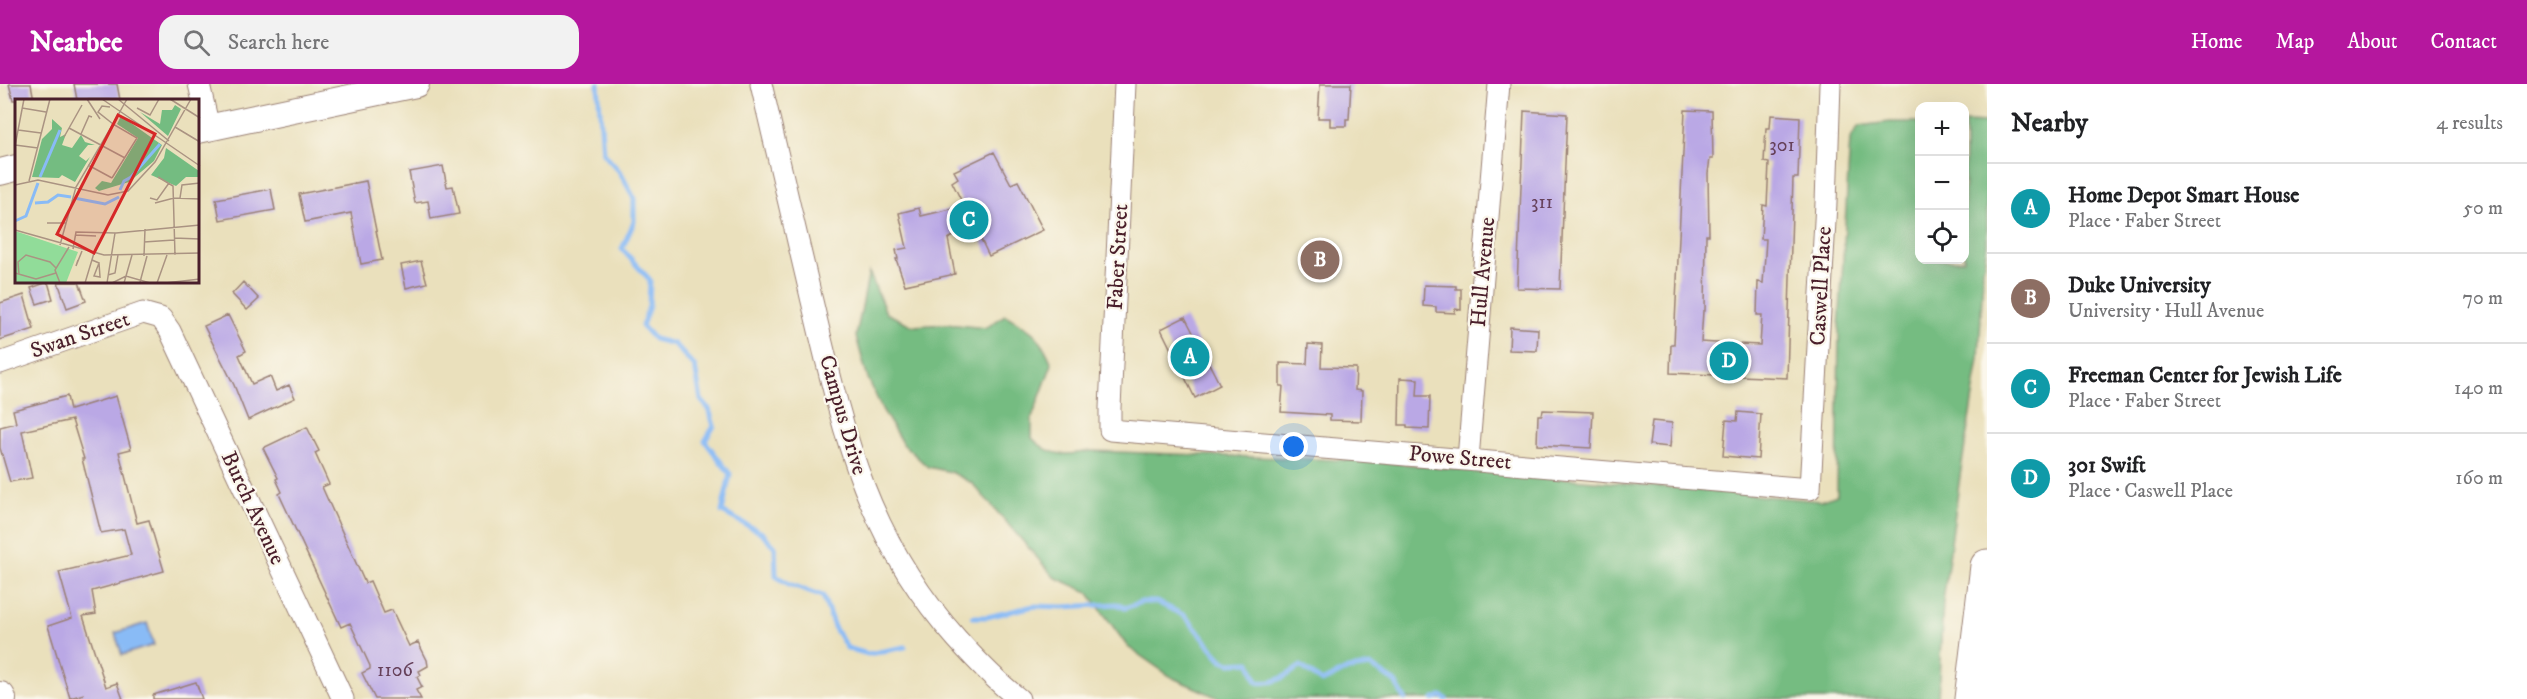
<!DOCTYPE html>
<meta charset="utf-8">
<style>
body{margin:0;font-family:"IM FELL DW Pica",serif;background:#f2f2f2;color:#202124}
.controls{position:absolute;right:18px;top:18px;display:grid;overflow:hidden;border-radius:12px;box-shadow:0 6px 24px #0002}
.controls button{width:54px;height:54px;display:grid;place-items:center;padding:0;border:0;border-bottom:2px solid #e0e0e0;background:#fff;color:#202124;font:30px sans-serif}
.you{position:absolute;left:1294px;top:363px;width:21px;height:21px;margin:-15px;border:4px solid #fff;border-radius:50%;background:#1a73e8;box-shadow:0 0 0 9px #1a73e833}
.badge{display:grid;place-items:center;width:39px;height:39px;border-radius:50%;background:#b5179e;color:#fff;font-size:20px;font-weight:700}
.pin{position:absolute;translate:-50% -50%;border:3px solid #fff;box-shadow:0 2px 6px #0006}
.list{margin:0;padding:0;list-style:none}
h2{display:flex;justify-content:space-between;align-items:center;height:78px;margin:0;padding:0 24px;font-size:26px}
h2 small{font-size:20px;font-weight:400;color:#757577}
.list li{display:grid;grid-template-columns:39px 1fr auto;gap:18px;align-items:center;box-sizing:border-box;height:90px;padding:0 24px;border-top:2px solid #e0e0e0}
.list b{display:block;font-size:22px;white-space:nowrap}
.list p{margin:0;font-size:20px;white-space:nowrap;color:#757577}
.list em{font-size:20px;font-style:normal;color:#757577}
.icon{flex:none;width:33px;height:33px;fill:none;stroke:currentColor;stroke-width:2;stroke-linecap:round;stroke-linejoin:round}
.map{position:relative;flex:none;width:1987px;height:615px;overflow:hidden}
header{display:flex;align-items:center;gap:36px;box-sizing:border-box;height:84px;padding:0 30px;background:#b5179e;color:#fff}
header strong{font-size:28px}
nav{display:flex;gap:33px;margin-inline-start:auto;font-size:21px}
.search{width:420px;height:54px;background:#f2f2f2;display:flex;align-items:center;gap:15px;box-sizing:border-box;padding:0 21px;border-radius:18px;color:#757577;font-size:22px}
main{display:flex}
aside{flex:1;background:#fff}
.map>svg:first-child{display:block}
.forest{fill:#74bc81;stroke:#5f6e56;stroke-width:1.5}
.water{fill:#89bbf6;stroke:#6a6d90;stroke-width:1.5}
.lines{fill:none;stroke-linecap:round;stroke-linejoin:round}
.stream{stroke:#89bbf6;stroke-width:5}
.building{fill:#baa8e5}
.minor-casing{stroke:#9a8074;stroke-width:23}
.tertiary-casing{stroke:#9a8074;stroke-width:28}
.secondary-casing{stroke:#9a8074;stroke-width:32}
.motorway-casing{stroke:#9a8074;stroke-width:35}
.minor{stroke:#fff;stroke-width:21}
.tertiary{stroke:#fff;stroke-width:26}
.secondary{stroke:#fff;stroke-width:30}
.motorway{stroke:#fff;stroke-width:33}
.labels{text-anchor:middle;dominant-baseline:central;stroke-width:4.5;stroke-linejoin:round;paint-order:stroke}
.number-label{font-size:20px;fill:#66415a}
.street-label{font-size:22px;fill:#4a1f2b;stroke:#fbf7ec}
.inset-river{fill:none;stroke:#89bbf6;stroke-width:3}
.inset-road{fill:none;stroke:#aa9382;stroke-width:1.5}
.view{fill:#d62828;fill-opacity:0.15;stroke:#d62828;stroke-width:3}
.inset-edge{fill:none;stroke:#4a1f2b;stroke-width:3}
</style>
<header>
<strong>Nearbee</strong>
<div class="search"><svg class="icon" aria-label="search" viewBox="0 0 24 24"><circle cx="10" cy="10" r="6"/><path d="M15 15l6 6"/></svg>Search here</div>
<nav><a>Home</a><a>Map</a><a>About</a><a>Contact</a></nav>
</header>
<main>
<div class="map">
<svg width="1987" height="615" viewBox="0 0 1987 615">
<rect width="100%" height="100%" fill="#fbf7ec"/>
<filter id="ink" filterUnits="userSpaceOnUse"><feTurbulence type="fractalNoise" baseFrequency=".0167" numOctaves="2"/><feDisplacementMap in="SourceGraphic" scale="12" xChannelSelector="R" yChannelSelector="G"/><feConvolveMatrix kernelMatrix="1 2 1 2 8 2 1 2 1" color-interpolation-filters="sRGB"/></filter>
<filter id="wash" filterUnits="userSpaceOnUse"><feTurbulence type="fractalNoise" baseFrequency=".008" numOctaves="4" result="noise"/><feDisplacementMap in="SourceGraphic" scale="24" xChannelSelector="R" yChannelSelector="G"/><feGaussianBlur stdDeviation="1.35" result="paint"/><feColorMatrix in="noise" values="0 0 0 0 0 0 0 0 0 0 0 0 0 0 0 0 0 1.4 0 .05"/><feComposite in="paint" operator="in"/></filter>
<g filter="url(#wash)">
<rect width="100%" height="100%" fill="#eae0bc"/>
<path class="forest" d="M1890,38H1919L1920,176H1964L1965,38L1987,39V160L1983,187L1979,275L1960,392L1943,518L1938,615H1221L1173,594L1128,563L1088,508L1054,493L972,399L951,388L928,383L902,359L882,325L867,292L856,252L869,188L886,229L913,242L947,240L986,244L1005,231C1034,248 1038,248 1052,280L1032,334V354C1050,373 1066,372 1090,367L1368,377L1821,417L1837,411L1839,245L1850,55L1859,42Z"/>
<path class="water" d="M147,539L154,561L122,571L115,549Z"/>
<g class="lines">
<path class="stream" d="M598,0L603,69L620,88L634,114V138L622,165L650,196L649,222L642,242L654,255L674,260L695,283L701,316L709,325L714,342L705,357L730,390L722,428L762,449L775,463L776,492L789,500L823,512L834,543L847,564L868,570L905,563
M973,533H987L1034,522L1063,523L1117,520L1125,524L1141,518H1157L1185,532L1222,576L1230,579L1250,578L1257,598C1275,601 1286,592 1301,582L1322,598L1348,585L1371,582L1395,598L1405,615
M1433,615L1442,612L1446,615"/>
</g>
<g id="blocks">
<path class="building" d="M9,0H31L34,16H13Z
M74,0H117L120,16H77Z
M1320,0H1351L1349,35H1346V42H1330V34H1318Z
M1685,26L1712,27L1713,75H1710L1708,89L1709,151H1706L1705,227H1703L1701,258L1716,259L1760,261L1762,231H1757L1758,198L1763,199L1764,186L1766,155H1761L1763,121L1767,122L1769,79L1764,78L1766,44H1770L1771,31L1800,33L1798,94H1793L1787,294L1670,289L1671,260H1674Z
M1524,27L1567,30L1560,205L1517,204Z
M994,68L1011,100L1018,97L1043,146L989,172L974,141L948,155L955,190L905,201L896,175H898L896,166L907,164L899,129L919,124L921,132L964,122L952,98L958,94L954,87Z
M443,82L447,103L453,102L459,130L431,135L428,117L415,119L409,88Z
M366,97L382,176L361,180L351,129L305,138L299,110Z
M271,105L275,126L220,136L216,115Z
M421,177L427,199L406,204L401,181Z
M48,198L53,215L37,220L31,204Z
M58,198H79L86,217L67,224Z
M243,198L259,215L247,226L232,210Z
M1424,201L1456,202V205H1461V226L1455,225V229L1436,228V223L1423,222Z
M24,211L34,245L0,256V219Z
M228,231L246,267L239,271L252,300L270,292L276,307L289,301L295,314L248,336L234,301L204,242Z
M1185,233L1220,301L1195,314L1161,245Z
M1510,243L1538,245L1537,267L1509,266Z
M1308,260L1322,261L1321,283L1356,284L1355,306L1362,307L1361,337L1330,336V331L1281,328L1283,302H1280V279L1307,280Z
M1400,294L1418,295L1417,312H1430L1429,345L1407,344V341H1399Z
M67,312L70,326L116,312L131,365L119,368L137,439L149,436L164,487L92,507L96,530L83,532L106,603L117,599L123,615H78L77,612L84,610L70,614L48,542L72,534L59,488L131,471L124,445L101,449L82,375H84L72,336L22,347L32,394L10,398L0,364V343L16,339L13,326Z
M1543,326L1593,328L1591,364L1537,361L1538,331H1542Z
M1738,328L1761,330L1758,375L1723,372L1726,336L1737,337Z
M1652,337L1672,339L1670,363L1649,361Z
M307,343L319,367L315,369L329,400L322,403L365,499L370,497L384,529L392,526L409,562L418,558L427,576L428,582L419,587L421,591L417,593L422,603L416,606L421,615H375L362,589L370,585V582L350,539L341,543L279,410L282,408L276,395L278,394L263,364Z
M196,598L202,615H153V611Z"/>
</g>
</g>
<g filter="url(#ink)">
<use href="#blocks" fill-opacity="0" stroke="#9a8074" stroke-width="1.5"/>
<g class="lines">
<g class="minor-casing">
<path id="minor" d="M199,0L209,44
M761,0C778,72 795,145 812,217C843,347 865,452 957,555C976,576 997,598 1019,615
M1125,0L1110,324V346L1810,405L1826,119L1830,0
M0,279L143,229L161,234L170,247L343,615
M1468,375L1499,0"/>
</g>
<g class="tertiary-casing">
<path id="tertiary" d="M198,46L416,0
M0,88L16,84"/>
</g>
<g class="secondary-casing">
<path id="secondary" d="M0,613L1,615"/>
</g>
<g class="motorway-casing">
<path id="motorway" d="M1971,615L1987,482"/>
</g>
<use href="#minor" class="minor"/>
<use href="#tertiary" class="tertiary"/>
<use href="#secondary" class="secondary"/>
<use href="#motorway" class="motorway"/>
</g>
</g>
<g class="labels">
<g class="number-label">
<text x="1782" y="61">301</text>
<text x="1542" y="118">311</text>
<text x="395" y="586">1106</text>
</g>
<g class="street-label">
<text transform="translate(1118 173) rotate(-87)">Faber Street</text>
<text transform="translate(1483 188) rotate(-85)">Hull Avenue</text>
<text transform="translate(1821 202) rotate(-87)">Caswell Place</text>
<text transform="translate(80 251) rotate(-19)">Swan Street</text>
<text transform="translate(843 331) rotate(74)">Campus Drive</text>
<text transform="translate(1460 374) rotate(5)">Powe Street</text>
<text transform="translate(253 424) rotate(65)">Burch Avenue</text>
</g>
</g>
<g transform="translate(15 15)">
<rect width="184" height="184" fill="#eae0bc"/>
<path d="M0,132L63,153L51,184H0Z" fill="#91dc99"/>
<path d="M160,6L166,10L153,37L125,13L145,25L147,11H157ZM106,17L147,46L139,62L114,83L84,92L80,89L87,82L96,84L123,39L102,25ZM37,20L47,29L45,38L51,35L47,46L57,49L66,36L70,43L80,46H73L64,57L71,62L75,58L60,83L47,76L44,79L17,78L27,40L37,30ZM151,49L184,72V78H171L161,87L136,76L149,59Z" fill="#74bc81"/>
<path class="inset-river" d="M25,78L45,31M105,91L109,82L116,78L145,45M59,99L90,105L104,98M20,104L33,103L43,96L56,98M0,122L11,117L23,84"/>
<path class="inset-road" d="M72,0L85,20M87,0L185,67M103,0L154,42M155,0L185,19M95,8L87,7L83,13L98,25M7,9L31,13M122,9L135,16L144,0M98,25L112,0M160,28L185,43M54,29L110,59M3,31L26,34M66,35L74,17L77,18M49,38L67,6M0,46L23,49M0,47L9,0M73,66L97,79M143,78L158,87L160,156M14,82L35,0M0,86L23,81L93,96L113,92L140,63L176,0M135,99L142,101L154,84M165,99L167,86L185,84M140,104L159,99L185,100M32,124H51M0,131L89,156L185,154M60,136L81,137M159,139L185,140M129,143L159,141M45,146L61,88L98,25L122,39L97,79M58,150L61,133L101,134L185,126M129,157L130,130M63,161L61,167L67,152M77,161L84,164L79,177L85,178L84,164M0,174L21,180L41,174M4,176L3,163L11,156L35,163L41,169M93,176L100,174L103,156M125,183L132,157M45,184L40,171L54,148M70,184L79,154M92,184L100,134M97,184L111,177L135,184M109,184L117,156M142,184L152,156M150,184L185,180"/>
<path class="view" d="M103,16L140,35L79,154L42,135Z"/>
<rect width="184" height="184" class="inset-edge"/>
</g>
</svg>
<div class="controls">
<button>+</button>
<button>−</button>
<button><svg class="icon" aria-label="locate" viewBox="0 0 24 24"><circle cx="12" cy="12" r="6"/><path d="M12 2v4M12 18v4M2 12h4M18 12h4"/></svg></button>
</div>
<div class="you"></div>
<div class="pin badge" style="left:1190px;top:273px;background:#0f9aa8">A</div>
<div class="pin badge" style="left:1320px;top:176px;background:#8d6e63">B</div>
<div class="pin badge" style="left:969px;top:136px;background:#0f9aa8">C</div>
<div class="pin badge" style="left:1729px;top:277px;background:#0f9aa8">D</div>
</div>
<aside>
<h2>Nearby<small>4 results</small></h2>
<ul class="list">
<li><span class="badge" style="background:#0f9aa8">A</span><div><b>Home Depot Smart House</b><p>Place · Faber Street</p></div><em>50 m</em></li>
<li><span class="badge" style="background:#8d6e63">B</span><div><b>Duke University</b><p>University · Hull Avenue</p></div><em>70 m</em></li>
<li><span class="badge" style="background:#0f9aa8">C</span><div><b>Freeman Center for Jewish Life</b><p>Place · Faber Street</p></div><em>140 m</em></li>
<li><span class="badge" style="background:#0f9aa8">D</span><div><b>301 Swift</b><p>Place · Caswell Place</p></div><em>160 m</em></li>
</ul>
</aside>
</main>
